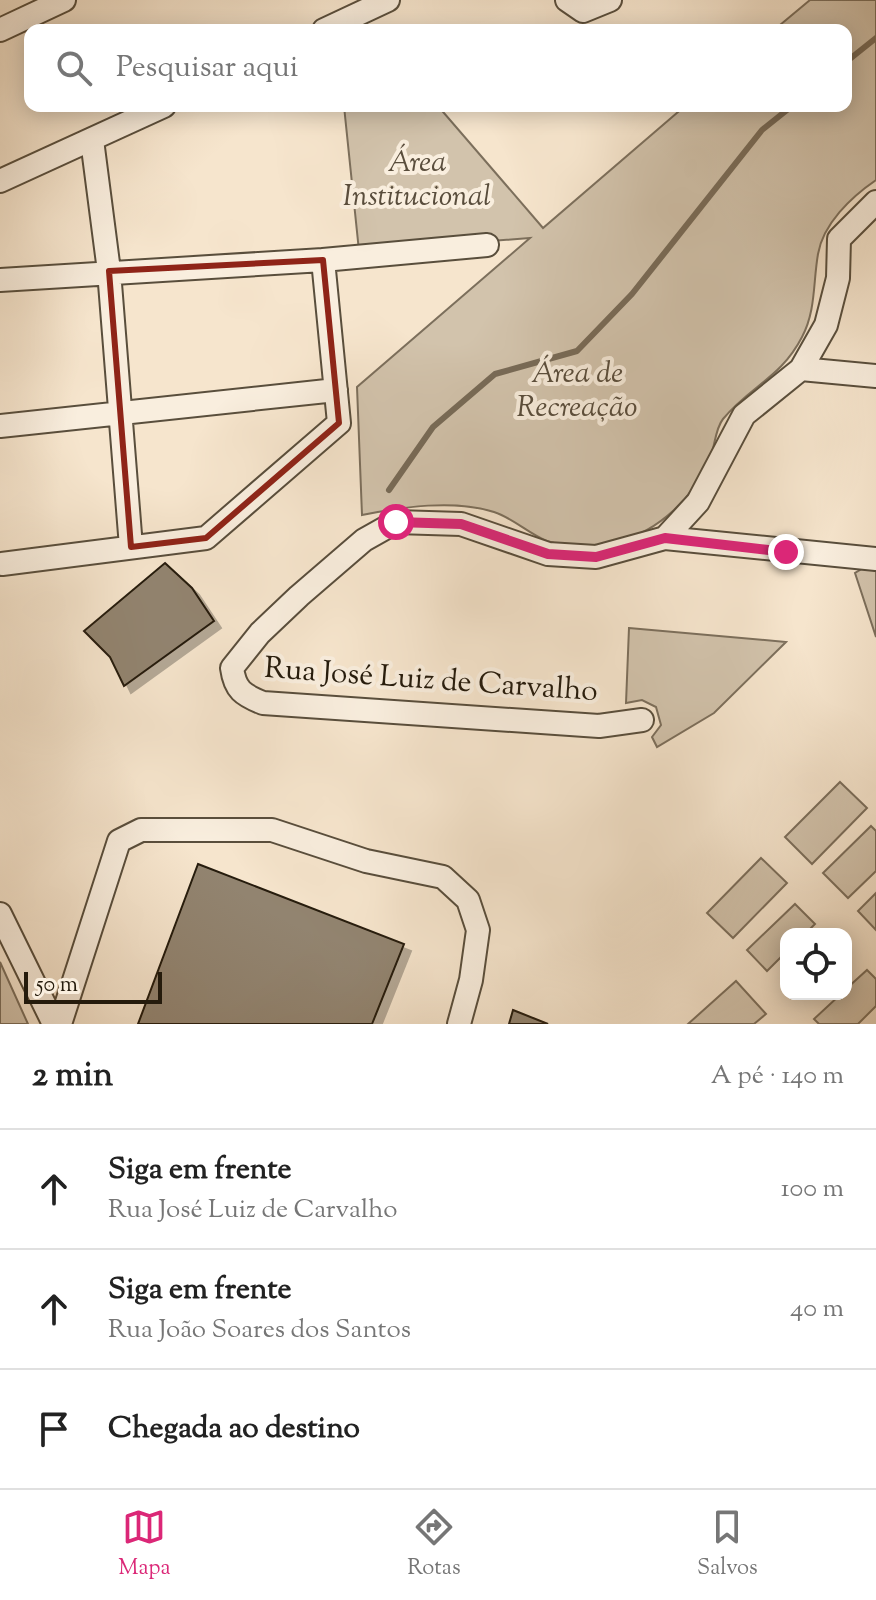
<!DOCTYPE html>
<html lang="pt">
<meta charset="utf-8">
<style>
body{margin:0;font-family:"Sorts Mill Goudy",serif;background:#f6f6f6;color:#222}
.controls{position:absolute;right:24px;bottom:24px;display:grid;overflow:hidden;border-radius:16px;box-shadow:0 4px 20px #0003}
.controls button{width:72px;height:72px;display:grid;place-items:center;padding:0;border:0;border-bottom:2px solid #e0e0e0;background:#fff;color:#222;font:40px sans-serif}
.scale{position:absolute;left:24px;bottom:20px;width:138px;box-sizing:border-box;padding-left:8px;border:4px solid #251b0c;border-top:0;font-size:22px;line-height:28px;white-space:nowrap;color:#251b0c;-webkit-text-stroke:6px #f9eede;paint-order:stroke}
.stop{position:absolute;width:24px;height:24px;margin:-18px;border:6px solid #db2777;border-radius:50%;background:#fff}
.stop.end{background:#db2777;border-color:#fff;box-shadow:0 2px 8px #0008}
.list{margin:0;padding:0;list-style:none}
h2{display:flex;justify-content:space-between;align-items:center;height:104px;margin:0;padding:0 32px;font-size:34px}
h2 small{font-size:26px;font-weight:400;color:#767676}
.list li{display:grid;grid-template-columns:52px 1fr auto;gap:24px;align-items:center;box-sizing:border-box;height:120px;padding:0 32px;border-top:2px solid #e0e0e0}
.list b{display:block;font-size:30px;white-space:nowrap}
.list p{margin:0;font-size:26px;white-space:nowrap;color:#767676}
.list em{font-size:26px;font-style:normal;color:#767676}
.icon{flex:none;width:44px;height:44px;fill:none;stroke:currentColor;stroke-width:2;stroke-linecap:round;stroke-linejoin:round}
.map{position:relative;flex:none;width:876px;height:1024px;overflow:hidden}
.search{position:absolute;background:#fff;box-shadow:0 4px 20px #0003;left:24px;right:24px;top:24px;height:88px;display:flex;align-items:center;gap:20px;box-sizing:border-box;padding:0 28px;border-radius:16px;color:#767676;font-size:30px}
.sheet{height:464px;background:#fff}
nav{display:flex;justify-content:space-around;align-items:center;box-sizing:border-box;height:112px;border-top:2px solid #e0e0e0;background:#fff;font-size:22px;color:#767676}
nav a{display:grid;justify-items:center;gap:4px}
nav .on{color:#db2777}
.map>svg:first-child{display:block}
.green{fill:#d2c3ac;stroke:#7c6f5c;stroke-width:2}
.lines{fill:none;stroke-linecap:round;stroke-linejoin:round}
.stream{stroke:#786b58;stroke-width:6}
.building{fill:#928470;stroke:#251b0c;stroke-width:2;filter:url(#shadow)}
.minor-casing{stroke:#594e3c;stroke-width:26}
.minor{stroke:#f9eede;stroke-width:22}
.route{stroke:#db2777;stroke-width:10}
.marked{fill:none;stroke:#8f2418;stroke-width:6;stroke-linejoin:round}
.labels{text-anchor:middle;dominant-baseline:central;stroke-width:8;stroke-linejoin:round;paint-order:stroke}
.park-label{font-size:30px;font-style:italic;fill:#594d3c;stroke:#f9eede}
.street-label{font-size:30px;fill:#251b0c;stroke:#f9eede}
</style>
<div class="map">
<svg width="876" height="1024" viewBox="0 0 876 1024">
<defs>
<filter id="shadow"><feDropShadow dx="7" dy="7" stdDeviation="0" flood-color="#0004"/></filter>
</defs>
<rect width="100%" height="100%" fill="#f6e5cd"/>
<filter id="stains"><feTurbulence type="fractalNoise" baseFrequency=".0025" numOctaves="4"/><feColorMatrix values="0 0 0 0 .2 0 0 0 0 .09 0 0 0 0 .02 0 0 0 .5 -.17"/></filter>
<radialGradient id="worn" r=".72"><stop offset=".6" stop-color="#630" stop-opacity="0"/><stop offset="1" stop-color="#630" stop-opacity=".3"/></radialGradient>
<path class="green" d="M810,0H876V180C851,197 823,224 818,254C813,282 816,311 802,337C781,378 750,386 723,419C715,429 715,446 710,459C694,497 659,531 619,541C599,547 568,548 547,541C529,534 513,518 494,512C454,499 402,507 362,515L357,387L530,238L359,251L344,106H438L543,228L685,106H846V30H774Z
M865,567L876,571V637L855,573Z
M629,628L786,642L714,713L657,747L652,737L661,725L656,707L642,700L626,703Z
M840,782L867,808L812,864L785,837Z
M871,826L876,831V871L848,898L823,873Z
M761,858L787,883L733,938L707,913Z
M876,893V930L858,911Z
M795,904L815,924L805,934H786V952L767,971L747,950Z
M0,962L28,1024H0Z
M867,970L876,979V1006L858,1024H819L814,1019L841,994H846V989Z
M736,981L766,1014L754,1024H688Z"/>
<g class="lines">
<path class="stream" d="M846,62L876,38
M389,490L433,427L495,374L577,351L632,294L762,130L792,106"/>
</g>
<path class="building" d="M165,563L192,588L214,621L124,686L110,657L84,631Z
M198,864L404,944L372,1024H138Z
M513,1010L548,1024H509Z"/>
<g class="lines">
<g class="minor-casing">
<path id="minor" d="M567,0L583,11L610,0
M0,30L64,0
M324,30L388,0
M92,140L109,271L131,547
M0,181L164,106
M0,280L323,260L487,245
M801,369L876,376
M0,426L336,390
M665,538L876,559
M2,564L206,538L339,423L323,260
M642,720L599,726L263,703C243,695 235,690 232,668L260,633L299,596L364,540L396,522L461,524L548,554L596,557L665,538L698,502L744,415L801,369L826,325L838,278L839,239L876,202
M0,914L54,1024
M60,1024L119,841L141,830H272L366,861L443,877L468,900L478,930L471,980L459,1024"/>
</g>
<use href="#minor" class="minor"/>
</g>
<g class="lines">
<path class="route" d="M396,522L461,524L548,554L596,557L665,538L786,552"/>
</g>
<path class="marked" d="M323,260L339,423L206,538L131,547L109,271Z"/>
<g class="labels">
<g class="park-label">
<text x="417" y="163">Área<tspan x="417" dy="34">Institucional</tspan></text>
<text x="577" y="374">Área de<tspan x="577" dy="34">Recreação</tspan></text>
</g>
<g class="street-label">
<text transform="translate(431 681) rotate(4)">Rua José Luiz de Carvalho</text>
</g>
</g>
<rect width="100%" height="100%" filter="url(#stains)"/>
<rect width="100%" height="100%" fill="url(#worn)"/>
</svg>
<div class="controls">
<button><svg class="icon" aria-label="locate" viewBox="0 0 24 24"><circle cx="12" cy="12" r="6"/><path d="M12 2v4M12 18v4M2 12h4M18 12h4"/></svg></button>
</div>
<div class="scale">50 m</div>
<div class="stop" style="left:396px;top:522px"></div>
<div class="stop end" style="left:786px;top:552px"></div>
<div class="search"><svg class="icon" aria-label="search" viewBox="0 0 24 24"><circle cx="10" cy="10" r="6"/><path d="M15 15l6 6"/></svg>Pesquisar aqui</div>
</div>
<section class="sheet">
<h2>2 min<small>A pé · 140 m</small></h2>
<ul class="list">
<li><svg class="icon" aria-label="ahead" viewBox="0 0 24 24"><path d="M12 20V5M6 11l6-6 6 6"/></svg><div><b>Siga em frente</b><p>Rua José Luiz de Carvalho</p></div><em>100 m</em></li>
<li><svg class="icon" aria-label="ahead" viewBox="0 0 24 24"><path d="M12 20V5M6 11l6-6 6 6"/></svg><div><b>Siga em frente</b><p>Rua João Soares dos Santos</p></div><em>40 m</em></li>
<li><svg class="icon" aria-label="arrive" viewBox="0 0 24 24"><path d="M6 21V4h12l-3 4 3 4H6"/></svg><div><b>Chegada ao destino</b></div></li>
</ul>
</section>
<nav>
<a class="on"><svg class="icon" aria-label="map" viewBox="0 0 24 24"><path d="M3 6l6-2 6 2 6-2v14l-6 2-6-2-6 2zM9 4v14M15 6v14"/></svg>Mapa</a>
<a><svg class="icon" aria-label="directions" viewBox="0 0 24 24"><path d="M12 3l9 9-9 9-9-9zM9 14v-3h6M13 9l2 2-2 2"/></svg>Rotas</a>
<a><svg class="icon" aria-label="saved" viewBox="0 0 24 24"><path d="M7 4h10v16l-5-4-5 4z"/></svg>Salvos</a>
</nav>
